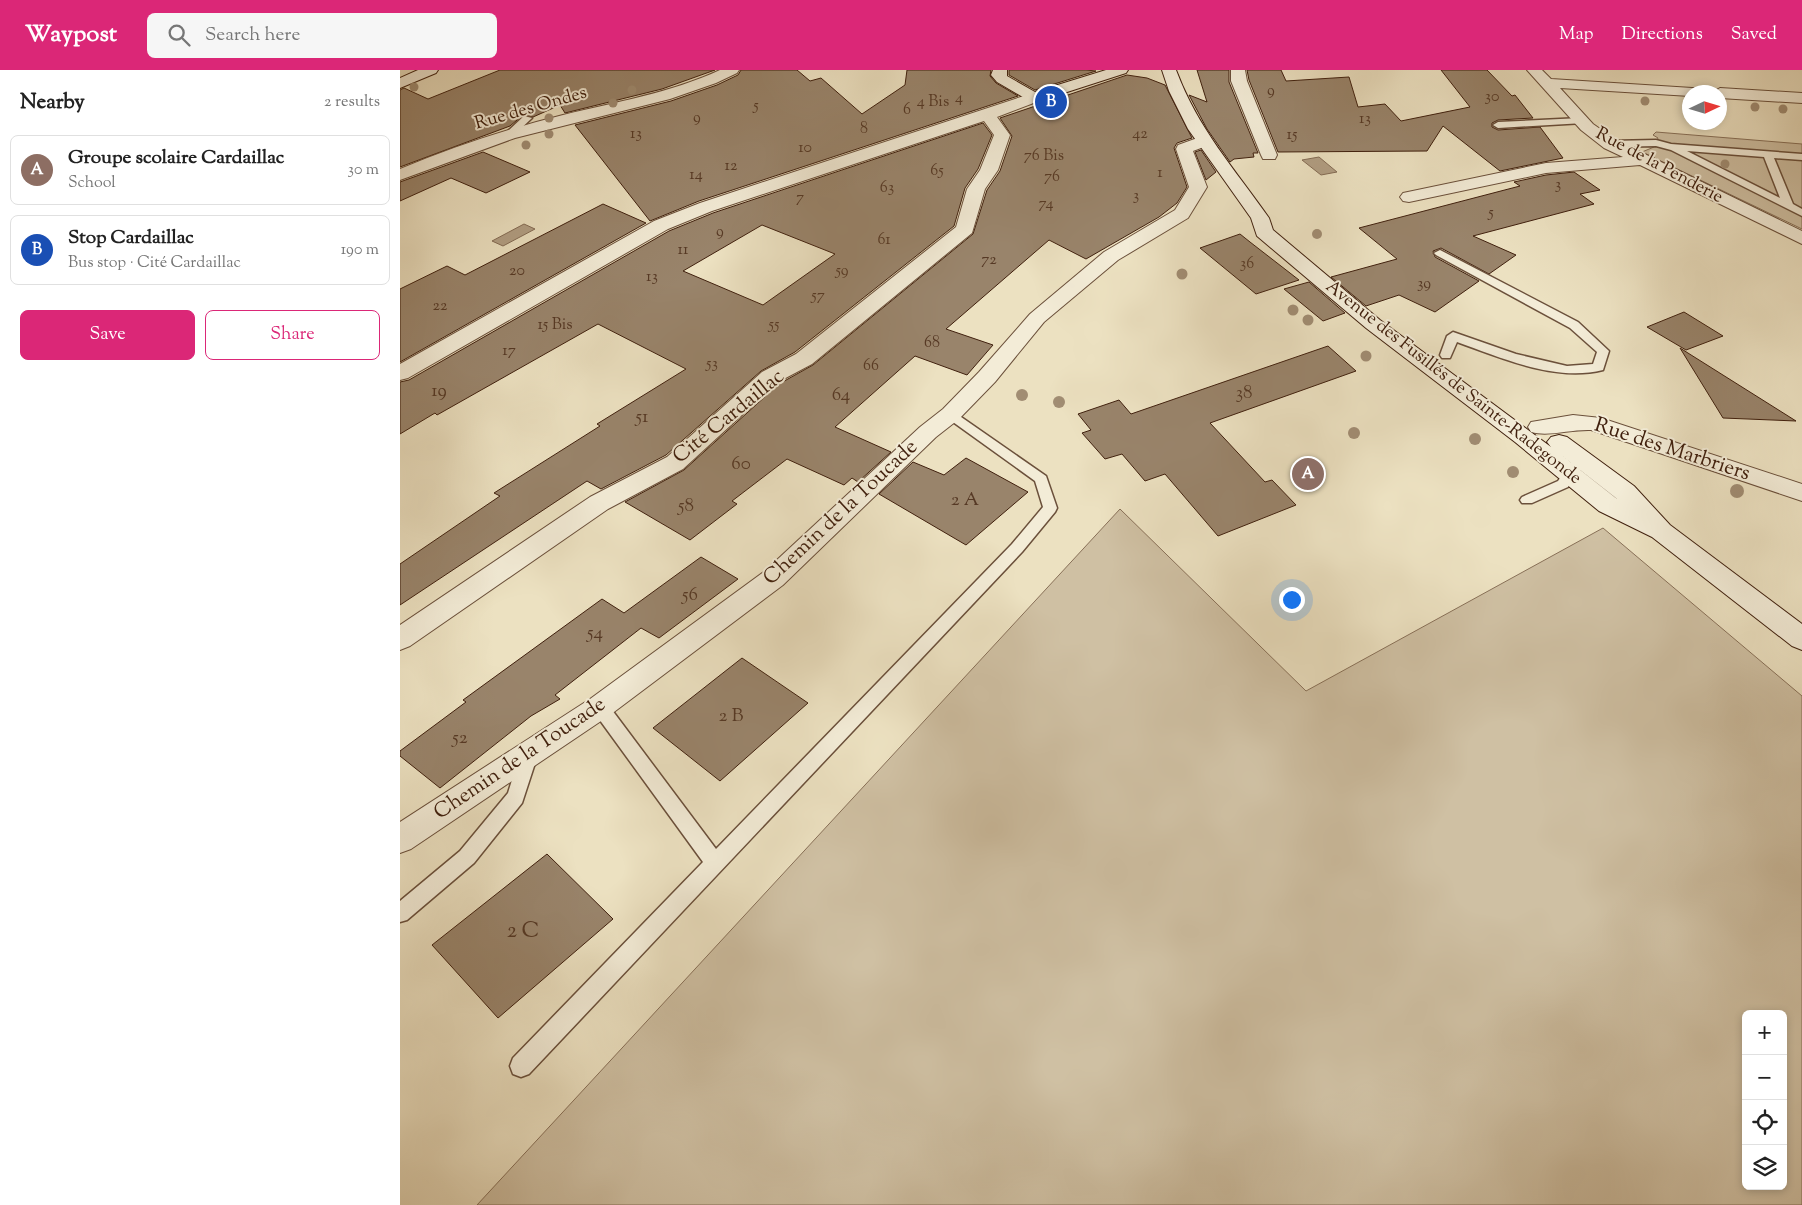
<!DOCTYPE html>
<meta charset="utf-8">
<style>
body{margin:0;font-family:"Sorts Mill Goudy",serif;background:#f6f6f6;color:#222}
.controls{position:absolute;right:15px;bottom:15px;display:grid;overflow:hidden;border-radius:8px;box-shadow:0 2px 8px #0003}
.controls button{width:45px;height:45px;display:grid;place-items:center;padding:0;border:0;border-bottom:1px solid #e0e0e0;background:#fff;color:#222;font:25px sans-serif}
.compass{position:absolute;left:1282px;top:15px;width:45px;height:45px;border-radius:50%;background:#fff;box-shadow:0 2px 8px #0003;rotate:86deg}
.you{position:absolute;left:891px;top:529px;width:18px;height:18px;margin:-12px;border:4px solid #fff;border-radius:50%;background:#1a73e8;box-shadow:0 0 0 8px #1a73e833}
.badge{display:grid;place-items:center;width:32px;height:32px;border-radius:50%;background:#db2777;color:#fff;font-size:16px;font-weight:700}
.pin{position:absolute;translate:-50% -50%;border:2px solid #fff;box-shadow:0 1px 5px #0006}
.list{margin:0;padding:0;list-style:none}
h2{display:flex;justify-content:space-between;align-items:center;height:65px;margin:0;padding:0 20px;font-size:21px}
h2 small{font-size:16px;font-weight:400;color:#767676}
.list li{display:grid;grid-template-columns:32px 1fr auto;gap:15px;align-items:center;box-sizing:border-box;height:70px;margin:0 10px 10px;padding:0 10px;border:1px solid #e0e0e0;border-radius:8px}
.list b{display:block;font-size:19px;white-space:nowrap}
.list p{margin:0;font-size:16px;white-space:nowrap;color:#767676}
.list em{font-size:16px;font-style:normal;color:#767676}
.actions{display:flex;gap:10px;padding:15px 20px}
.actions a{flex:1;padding:11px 0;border:1px solid #db2777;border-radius:8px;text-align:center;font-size:18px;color:#db2777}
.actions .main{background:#db2777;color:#fff}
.icon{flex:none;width:28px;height:28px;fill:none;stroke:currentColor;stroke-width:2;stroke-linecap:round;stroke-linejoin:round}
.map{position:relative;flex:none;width:1402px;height:1135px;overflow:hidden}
header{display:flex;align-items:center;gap:30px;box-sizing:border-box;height:70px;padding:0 25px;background:#db2777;color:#fff}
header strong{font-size:24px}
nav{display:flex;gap:28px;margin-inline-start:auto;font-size:18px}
.search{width:350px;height:45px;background:#f6f6f6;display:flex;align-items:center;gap:12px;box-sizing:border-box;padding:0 18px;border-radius:8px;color:#767676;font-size:19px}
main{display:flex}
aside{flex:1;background:#fff}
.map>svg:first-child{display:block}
.green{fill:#cfc0a3;stroke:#887058;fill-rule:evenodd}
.water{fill:#b29f84;stroke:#846c55}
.building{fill:#99846b;stroke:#40200e;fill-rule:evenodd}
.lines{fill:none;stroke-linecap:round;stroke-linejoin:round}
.lane-casing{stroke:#6b503b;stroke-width:3}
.street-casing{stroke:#6b503b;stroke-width:2}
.secondary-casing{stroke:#40200e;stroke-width:2}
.lane{fill:#f3ecd7;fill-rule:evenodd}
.street{fill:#f3ecd7;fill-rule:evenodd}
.secondary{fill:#f3ecd7;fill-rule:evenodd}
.tree{fill:#a18d73}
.labels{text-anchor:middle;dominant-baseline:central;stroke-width:4;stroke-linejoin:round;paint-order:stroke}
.far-number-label{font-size:16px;fill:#563925}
.far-street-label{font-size:18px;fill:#40200e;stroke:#f3ecd7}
.number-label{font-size:19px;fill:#563925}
.street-label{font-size:21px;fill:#40200e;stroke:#f3ecd7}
.near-number-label{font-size:22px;fill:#563925}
</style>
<header>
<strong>Waypost</strong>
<div class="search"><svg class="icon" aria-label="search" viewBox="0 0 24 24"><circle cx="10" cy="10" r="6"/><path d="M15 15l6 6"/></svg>Search here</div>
<nav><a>Map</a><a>Directions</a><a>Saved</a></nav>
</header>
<main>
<aside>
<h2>Nearby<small>2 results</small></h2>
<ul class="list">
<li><span class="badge" style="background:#8d6e63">A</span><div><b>Groupe scolaire Cardaillac</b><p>School</p></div><em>30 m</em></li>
<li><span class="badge" style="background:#1a4fb4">B</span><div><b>Stop Cardaillac</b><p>Bus stop · Cité Cardaillac</p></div><em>190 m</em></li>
</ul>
<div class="actions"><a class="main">Save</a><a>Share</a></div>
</aside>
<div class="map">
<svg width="1402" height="1135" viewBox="0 0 1402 1135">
<rect width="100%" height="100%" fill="#ece1c1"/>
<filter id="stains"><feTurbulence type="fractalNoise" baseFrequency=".004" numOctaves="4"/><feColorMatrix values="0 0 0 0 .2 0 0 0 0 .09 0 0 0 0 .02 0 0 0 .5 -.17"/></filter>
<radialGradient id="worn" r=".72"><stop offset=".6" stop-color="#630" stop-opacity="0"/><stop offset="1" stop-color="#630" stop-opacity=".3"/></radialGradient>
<path class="green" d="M1256,62L1402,74V159L1242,82L1254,77L1258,68L1253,65Z
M720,439L906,621L1203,458L1402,626V1135H77ZM1346,944H1383V1116H1346Z"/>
<path class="water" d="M919,87L937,102L921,105L902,90Z
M124,154L135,159L103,176L92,171Z"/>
<path class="building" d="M100,0H315L262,19L165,43L160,35L133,47L123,45L110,56L0,97V20L4,18L28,29Z
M341,0H397L410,11L421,8L462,44L505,15L507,0H591L590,6L596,13L618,26L299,131L250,151L175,55L271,31L317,15L338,5Z
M609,0H686L696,1L635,20L609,5Z
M797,0H829V12L858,83H853L854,87L834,89L830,92L807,59L789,25L807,32Z
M847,0H881L886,11L949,7L958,37L985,34L1001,51L1070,37L1041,0H1087L1112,26L1115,25L1133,48L1098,50L1092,53V57L1098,60L1140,57L1163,88L1100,101L1043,56L1027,81L878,82L849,10Z
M727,5L747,8L765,15L792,68L777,73L774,78L787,117L777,133L759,147L686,189L649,170L546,259L593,275L567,305L515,286L435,357L491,382L458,412L452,408L444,415L387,389L332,431L337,434L290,470L225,432L284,400L379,314L413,295L573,164L587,120L600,101L612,66L600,48Z
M583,53L592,65L578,99L565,118L554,156L395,282L361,301L266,385L201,419L187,411L0,535V494L100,426L94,423L200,356L197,354L286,299L198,254L37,345L35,343L0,364V312L9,310L269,161L313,143ZM362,155L435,184L363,235L283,201Z
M801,80L816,102L806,110L795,82Z
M83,82L130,102L86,123L51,108L0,131V112Z
M1174,102L1200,120L1180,124L1194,134L1073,166L1116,185L1089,204L1041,178L1033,181L1035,187L1079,211L1035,242L999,225L966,236L931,207L997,189L959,158L1120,116L1114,112L1146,105Z
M203,134L246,153L0,292V219L47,196L65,205Z
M840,164L850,172L899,210L856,224L800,178Z
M909,212L945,243L923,251L884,219Z
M1284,242L1323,266L1286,280L1247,257Z
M928,276L956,301L810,353L865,412L872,410L896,435L818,466L765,404L745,411L722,384L705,389L682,363L691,360L678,344L719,330L731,344Z
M1280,278L1396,351L1323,348Z
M566,388L628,422L566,475L479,424L513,392L544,405Z
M301,487L338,509L259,568L241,558L155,625L160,629L131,646L40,718L0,686V681L66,632L63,630L202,529L224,543Z
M342,588L408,633L320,711L253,658Z
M147,784L213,849L98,948L32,875Z"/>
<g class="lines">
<g class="lane-casing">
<path id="lane" d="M124,46L132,48L113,66H107V62Z
M1181,48L1184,49V53L1098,58L1093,55L1098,52Z
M1256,70L1271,74L1402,84V90L1374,88L1393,134L1402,139V146L1271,80L1256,76L1210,77L1205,74L1210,71ZM1287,81L1364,87L1380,128Z
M1040,180L1178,252L1209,281L1203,300C1155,312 1102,288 1057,272L1050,288H1042L1040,285L1047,266L1053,262L1116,284L1167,296L1193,294L1197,282L1170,258L1036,185L1034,183Z
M551,340L646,406L657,438L655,442L622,482L129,1004L121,1007L113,1004L110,996L113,988L303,792L194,642L191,637L194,632L200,630L206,632L316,779L612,474L643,437L635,411L546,347L544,344L546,341Z
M1176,390L1183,395L1168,417L1132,433H1122L1120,430L1122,427L1158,411L1171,392Z
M129,677L135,679L138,684L122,733L74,793L7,850L0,852V831L60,781L108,723L120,684L123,679Z"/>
</g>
<g class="street-casing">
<path id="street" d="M320,0H339L337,3L316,13L270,29L115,68L0,110V99C53,77 107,59 163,45C216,32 270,23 320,0Z
M831,0H845L847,11L877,85L875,89H863L861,85L831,11Z
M1127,0H1142L1151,9L1308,19L1310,22H1290V26L1160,18L1193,54L1216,70L1402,161V174L1240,95L1146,103L1009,132L1003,131L1000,127L1003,123L1146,93L1223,87L1204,78L1181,60Z
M1320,18L1402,23V33L1320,28V22H1313Z
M633,23L641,28L639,31L597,47L610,65L598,100L585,119L572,163L412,294L378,312L283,399L208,439L10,576L0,580V555L190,427L267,387L362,302L396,284L556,157L567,119L580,100L594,65L584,51L312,141L268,159L8,308L0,310V294L254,151L300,133Z
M803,66L809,67L811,71L809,75L793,81L807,117L788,148L718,190L644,252L595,312L559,349L536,367L383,515L210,645L11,779L0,783V752L190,629L365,501L520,357L543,339L579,302L630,244L704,182L775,140L789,117L776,79L778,75Z
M1173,345L1201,348L1402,414V431L1191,360C1171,359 1149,367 1131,362L1128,357L1131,352Z"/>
</g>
<g class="secondary-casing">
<path id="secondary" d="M18,0H38L36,3L0,18V8Z
M593,0H607V6L635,22L706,0H728L726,3L633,33L597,12L591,5Z
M762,0H776C798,59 834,98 869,148L873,160L980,250L1151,377L1147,372L1151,367L1159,365L1167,367L1234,416L1270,455L1402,554V580L1392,576L1252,467L1199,441L1115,372L966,258L857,166L851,148L788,59L769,21ZM1156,381L1216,428L1218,430L1217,429Z"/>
</g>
<use href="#lane" class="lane"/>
<use href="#street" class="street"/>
<use href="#secondary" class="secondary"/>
</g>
<g class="tree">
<circle cx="14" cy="17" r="4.5"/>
<circle cx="232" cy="20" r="4.5"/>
<circle cx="1245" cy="31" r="4.5"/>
<circle cx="213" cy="33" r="4.5"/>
<circle cx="1355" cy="37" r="4.5"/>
<circle cx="1383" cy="39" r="4.5"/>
<circle cx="149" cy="48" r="4.5"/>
<circle cx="149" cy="64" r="4.5"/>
<circle cx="126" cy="75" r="4.5"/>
<circle cx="1325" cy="94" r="4.5"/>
<circle cx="917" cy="164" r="5"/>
<circle cx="782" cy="204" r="5.5"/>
<circle cx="893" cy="240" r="5.5"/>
<circle cx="908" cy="250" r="5.5"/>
<circle cx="966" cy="286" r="5.5"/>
<circle cx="622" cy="325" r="6"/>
<circle cx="659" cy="332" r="6"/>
<circle cx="954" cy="363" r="6"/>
<circle cx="1075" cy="369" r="6"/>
<circle cx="1113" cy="402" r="6"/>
<circle cx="1337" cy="421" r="7"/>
</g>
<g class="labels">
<g class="far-number-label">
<text x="871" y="21">9</text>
<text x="1092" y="27">30</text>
<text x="559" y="28">4</text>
<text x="533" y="32">4 Bis</text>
<text x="356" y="36">5</text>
<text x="507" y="40">6</text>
<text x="297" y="48">9</text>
<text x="965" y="49">13</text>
<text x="464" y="59">8</text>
<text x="236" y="64">13</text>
<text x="740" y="64">42</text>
<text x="892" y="65">15</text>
<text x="405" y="78">10</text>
<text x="644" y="86">76 Bis</text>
<text x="331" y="96">12</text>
<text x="537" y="101">65</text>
<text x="760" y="103">1</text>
<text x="296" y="105">14</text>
<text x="652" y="107">76</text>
<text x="1158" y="115">3</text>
<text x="487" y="118">63</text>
<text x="736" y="126">3</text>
<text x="400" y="128">7</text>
<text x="646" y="134">74</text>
<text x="1091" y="143">5</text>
<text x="320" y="162">9</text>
<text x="484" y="170">61</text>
<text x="283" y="180">11</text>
<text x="589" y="190">72</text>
<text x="847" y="194">36</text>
<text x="117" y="201">20</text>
<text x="442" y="201">59</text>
<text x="252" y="207">13</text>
<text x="1024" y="214">39</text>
<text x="418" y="226">57</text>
<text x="40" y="236">22</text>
<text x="155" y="255">15 Bis</text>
<text x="374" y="255">55</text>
<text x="532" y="273">68</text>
<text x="109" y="281">17</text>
<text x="312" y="294">53</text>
<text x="471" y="296">66</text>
</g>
<g class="far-street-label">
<text transform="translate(131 39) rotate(-16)">Rue des Ondes</text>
<text transform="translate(1259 96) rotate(28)">Rue de la Penderie</text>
<text transform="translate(1053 313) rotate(38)">Avenue des Fusillés de Sainte-Radegonde</text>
</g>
<g class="number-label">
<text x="39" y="321">19</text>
<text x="844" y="323">38</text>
<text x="441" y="325">64</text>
<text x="242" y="347">51</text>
<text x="341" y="394">60</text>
<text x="565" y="430">2 A</text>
<text x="286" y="436">58</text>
<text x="290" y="525">56</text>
<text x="195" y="563">54</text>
<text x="331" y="646">2 B</text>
<text x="60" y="668">52</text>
</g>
<g class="street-label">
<text transform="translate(329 347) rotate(-39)">Cité Cardaillac</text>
<text transform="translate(1272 380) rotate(18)">Rue des Marbriers</text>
<text transform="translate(441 443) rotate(-43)">Chemin de la Toucade</text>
<text transform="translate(120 689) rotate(-34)">Chemin de la Toucade</text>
</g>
<g class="near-number-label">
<text x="123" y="862">2 C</text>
</g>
</g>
<rect width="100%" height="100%" filter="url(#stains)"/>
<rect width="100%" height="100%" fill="url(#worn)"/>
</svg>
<div class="controls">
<button>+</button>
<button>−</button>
<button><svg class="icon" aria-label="locate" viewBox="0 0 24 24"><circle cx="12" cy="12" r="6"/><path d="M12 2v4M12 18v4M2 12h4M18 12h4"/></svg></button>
<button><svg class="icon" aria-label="layers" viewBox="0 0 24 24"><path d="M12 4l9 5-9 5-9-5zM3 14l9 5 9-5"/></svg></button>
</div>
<svg class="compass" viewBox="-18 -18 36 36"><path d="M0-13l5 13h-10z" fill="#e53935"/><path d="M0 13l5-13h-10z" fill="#767676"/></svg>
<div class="you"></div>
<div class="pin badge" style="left:908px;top:404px;background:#8d6e63">A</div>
<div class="pin badge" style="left:651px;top:32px;background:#1a4fb4">B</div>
</div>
</main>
